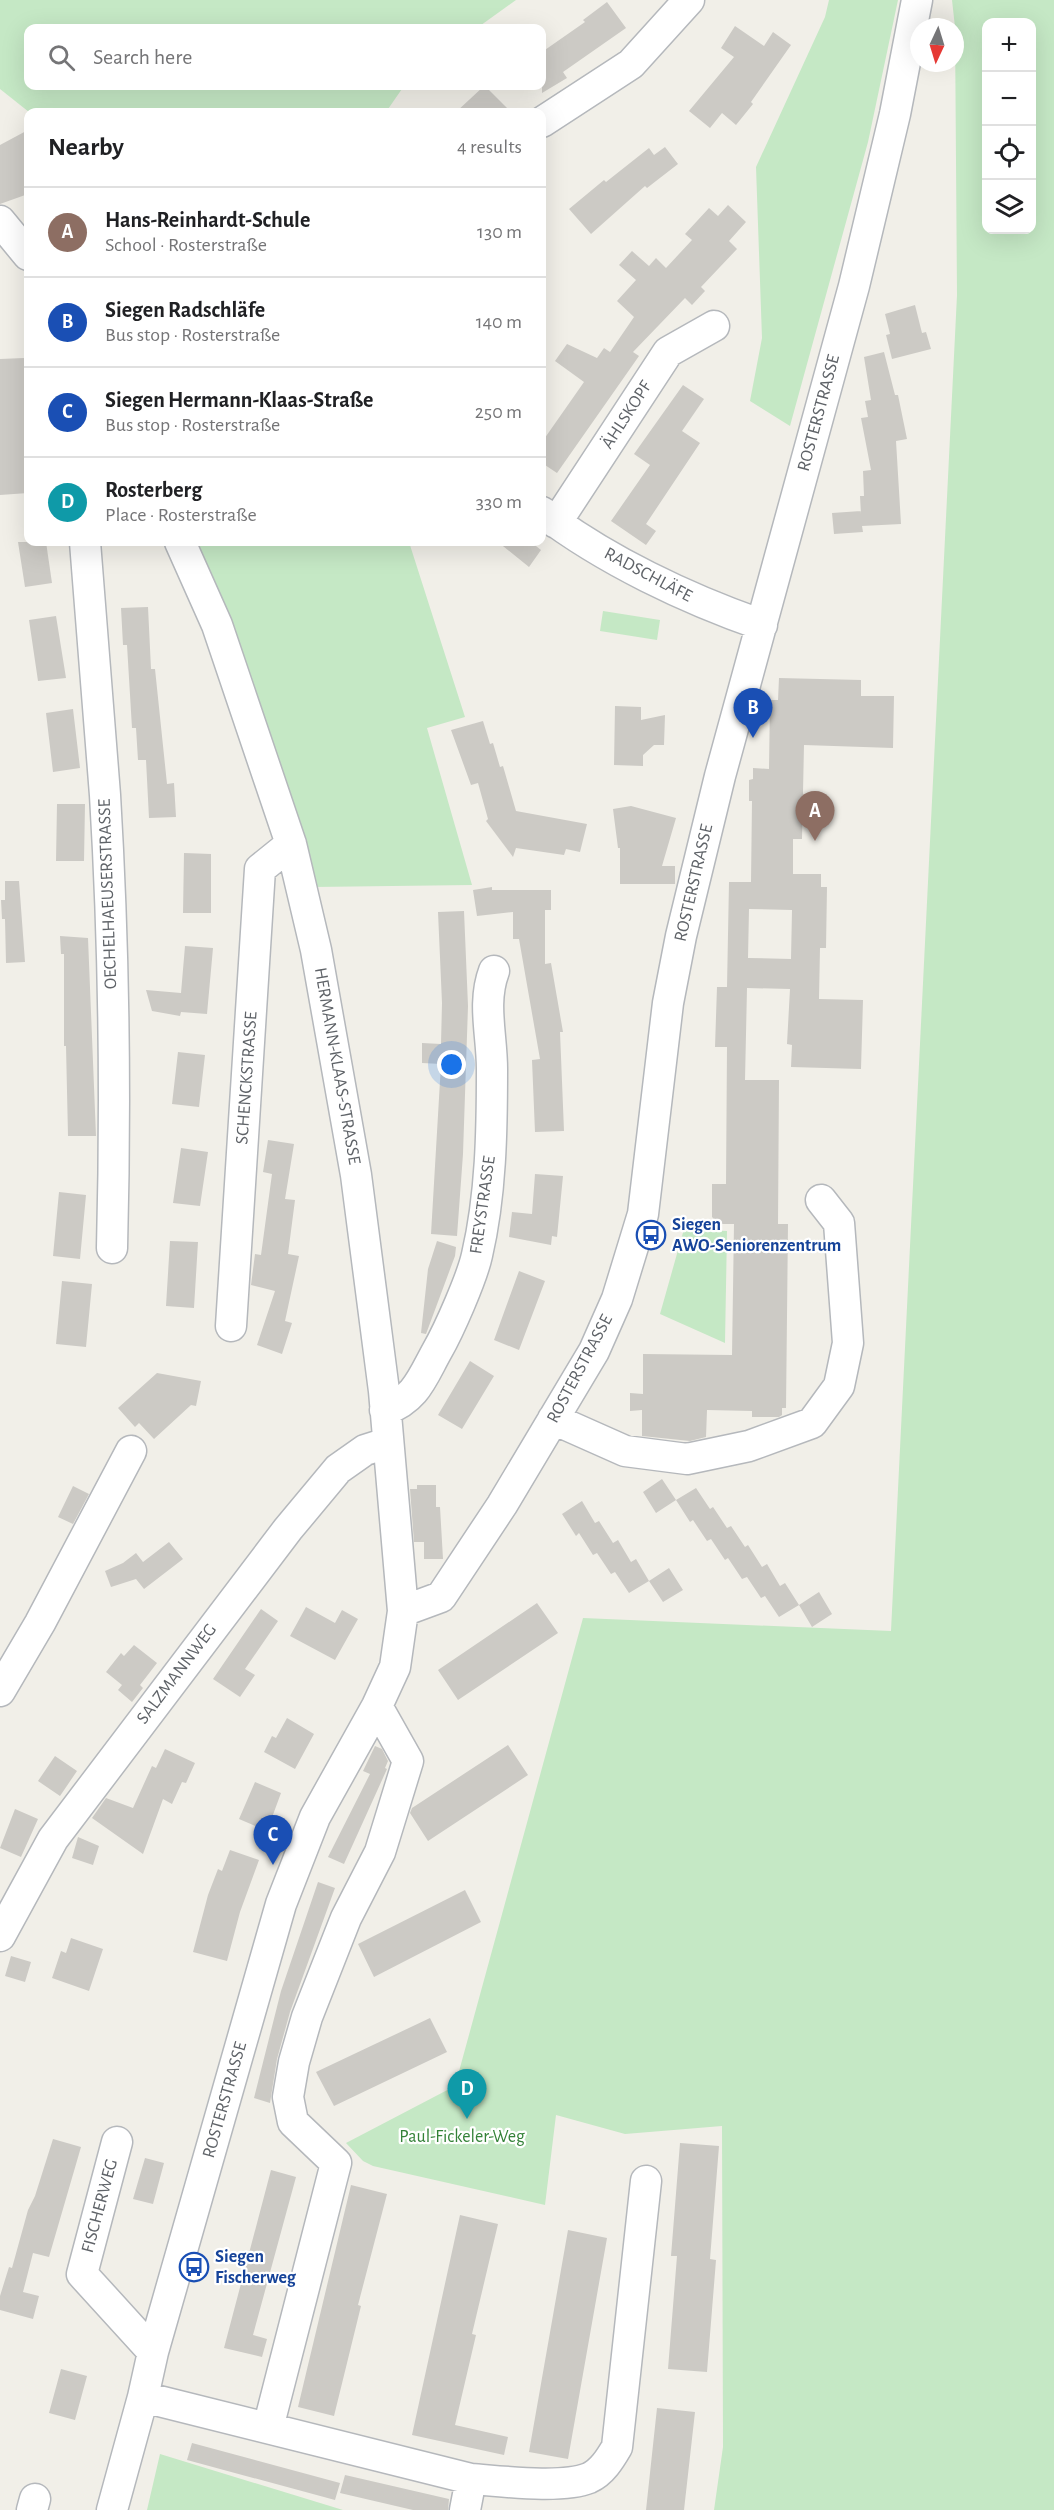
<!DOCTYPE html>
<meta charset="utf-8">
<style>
body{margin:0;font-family:"Alegreya Sans",sans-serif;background:#f6f6f6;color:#202124}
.controls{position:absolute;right:18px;top:18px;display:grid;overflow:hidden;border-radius:12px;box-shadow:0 6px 24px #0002}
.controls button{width:54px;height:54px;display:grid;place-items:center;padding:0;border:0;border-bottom:2px solid #e0e0e0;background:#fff;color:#202124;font:30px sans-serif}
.compass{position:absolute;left:910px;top:18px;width:54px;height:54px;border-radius:50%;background:#fff;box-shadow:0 6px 24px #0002;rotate:184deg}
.you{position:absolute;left:452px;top:1065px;width:21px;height:21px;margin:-15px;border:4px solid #fff;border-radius:50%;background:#1a73e8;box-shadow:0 0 0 9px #1a73e833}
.badge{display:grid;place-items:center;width:39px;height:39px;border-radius:50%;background:#db2777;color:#fff;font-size:20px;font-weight:700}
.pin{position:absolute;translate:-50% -50px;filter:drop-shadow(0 2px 3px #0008)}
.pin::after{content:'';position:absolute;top:32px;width:21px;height:18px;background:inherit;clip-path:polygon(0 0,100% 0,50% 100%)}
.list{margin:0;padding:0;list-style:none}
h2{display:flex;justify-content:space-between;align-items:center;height:78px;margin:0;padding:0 24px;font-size:26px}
h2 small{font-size:20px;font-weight:400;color:#757577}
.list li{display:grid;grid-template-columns:39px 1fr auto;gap:18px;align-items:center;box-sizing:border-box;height:90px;padding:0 24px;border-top:2px solid #e0e0e0}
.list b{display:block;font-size:22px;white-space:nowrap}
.list p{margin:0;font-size:20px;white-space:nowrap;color:#757577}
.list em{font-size:20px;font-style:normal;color:#757577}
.icon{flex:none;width:33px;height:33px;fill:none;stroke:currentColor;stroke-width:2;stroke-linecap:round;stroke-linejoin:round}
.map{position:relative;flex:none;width:1054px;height:2510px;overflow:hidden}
.search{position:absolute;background:#fff;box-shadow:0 6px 24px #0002;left:24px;top:24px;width:522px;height:66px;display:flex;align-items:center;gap:15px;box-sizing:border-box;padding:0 21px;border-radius:12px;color:#757577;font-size:22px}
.panel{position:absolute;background:#fff;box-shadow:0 6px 24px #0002;left:24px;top:108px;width:522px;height:438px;border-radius:12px}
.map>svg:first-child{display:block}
.green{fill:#c5e8c5;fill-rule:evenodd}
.building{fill:#cccac5;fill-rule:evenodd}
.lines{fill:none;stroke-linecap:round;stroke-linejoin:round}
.minor-casing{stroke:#b5b8bc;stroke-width:33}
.minor{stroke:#fff;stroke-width:30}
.labels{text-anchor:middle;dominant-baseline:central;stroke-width:4.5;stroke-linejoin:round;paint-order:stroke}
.street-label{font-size:18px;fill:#5f6368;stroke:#fff}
.transit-label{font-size:18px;font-weight:bold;fill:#164399;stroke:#fff;text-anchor:start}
.park-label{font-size:18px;fill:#348238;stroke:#fff}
</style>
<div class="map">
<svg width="1054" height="2510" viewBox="0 0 1054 2510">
<rect width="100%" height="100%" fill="#f1efe8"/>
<path class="green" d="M0,0H516L477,28H28V86H404L386,112H29L0,89Z
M829,0H898L868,142L790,426L750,401L762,338L756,167L825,17Z
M952,0H1054V2510H714L723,2447L722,2126L625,2134L556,2115L545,2205L373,2166L363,2161L346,2143L455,2086L583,1618L891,1631L957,295L955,27ZM1032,22V230H986V22Z
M188,542H409L465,717L427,728L472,885L313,887Z
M603,611L660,620L657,640L600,631Z
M684,1229L727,1231L725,1343L660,1314Z
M160,2454L343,2510H147Z"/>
<path class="building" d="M607,2L626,28L563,72L567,78L542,93V52L585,22L583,20Z
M735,26L764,46L773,32L791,45L751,102L753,104L736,125L722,113L710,128L689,111L734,57L721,48Z
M485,86L511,112H456L484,86Z
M28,130V194L0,204V145Z
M665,147L678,164L647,188L645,186L591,234L569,209L604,180L606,182L649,148L654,155Z
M728,205L746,222L729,241L737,249L701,287L705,291L692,305L685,298L633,352L639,356L557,473L542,463V442L584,382L555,361L567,344L597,358L604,348L610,352L634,317L617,301L636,280L619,265L632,251L649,266L656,258L666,268L692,240L685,234L709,208L718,216Z
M915,305L922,333L926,332L931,349L892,359L886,335L890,334L885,314Z
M884,352L895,395H898L907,439L896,441L901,524L862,526L863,532L834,534L832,513L861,511V514L860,496H864L863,471L871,470L861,418L868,417L865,401L871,400L864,357Z
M24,358L28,412V493L0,495V359Z
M683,385L704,399L682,431L700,443L646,524L656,531L646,545L611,521L650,465L634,454Z
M18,542H46L52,583L25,587Z
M498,542H531L541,550L529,567Z
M148,607L151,669H155L167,784L174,783L176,817L149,818L146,760H138L136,728H132L127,645H123L121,608Z
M56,616L66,678L38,681L29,620Z
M779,678L861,680V696H894L893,748L804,745L802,839H793V874H821V887H827L826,948H820L819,999L863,1000L861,1069L791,1067L792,1045L787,1044L790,989L747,988L745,1080H779L778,1224H788L786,1408H782V1415L779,1417H752V1411L707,1410L706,1437L690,1441L642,1436V1410L630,1411V1393L643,1394V1354L732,1355L734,1224H719L712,1217V1184H726L727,1047H715L717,987H727L729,882H751L752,801H749V780L753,779V768L769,769L770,700H778ZM749,909L792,910L791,959L748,958Z
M615,706L641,707V720L665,715L664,745H654L643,755V766L614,765Z
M73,709L80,768L53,772L46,713Z
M483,721L490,744L493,743L500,767L503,766L516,811L587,824L580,852L566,849L564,855L516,848L513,857L486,821L488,819L478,783L471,785L451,730Z
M57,804H85L84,861H56Z
M631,806L676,818L662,866H675V884H620V848H618L613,809Z
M184,853L211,854V913H183Z
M5,881H19L25,962L6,963L5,919H2L1,900H5Z
M492,887V890H551V910H545V964L551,963L563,1032H560L564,1131L535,1132L532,1060L540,1059L519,939H513V912L477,916L473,890Z
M464,911L468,1006L463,1154L457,1236L431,1234L441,1064L422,1063V1043L441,1044L442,1003L438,912Z
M60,936L88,938L96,1136H68L66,1046H64V954H61Z
M185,946L213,948L207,1014L181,1012L180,1016L152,1011L146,990L181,993Z
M178,1052L205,1055L199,1107L172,1104Z
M268,1140L294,1144L285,1199L295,1200L288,1254L299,1256L285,1321L292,1323L282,1354L257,1345L275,1291L251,1285L255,1254L261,1255L272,1174L263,1172Z
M181,1148L208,1152L200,1206L173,1203Z
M535,1174L563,1176L557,1237L552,1236L551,1245L509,1237L512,1212L532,1214Z
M59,1192L86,1195L80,1259L53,1256Z
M170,1241L198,1242L194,1308L166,1306Z
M437,1241L456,1247L455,1256L426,1334L421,1333L428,1269Z
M519,1271L545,1281L519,1350L494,1340Z
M62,1281L92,1284L86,1347L56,1344Z
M470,1361L494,1376L462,1429L438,1415Z
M157,1373L201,1381L196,1406L191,1405L154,1439L139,1423L135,1427L118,1408Z
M662,1479L676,1500L656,1513L643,1492Z
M417,1485H436V1507H440L443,1559H424V1542H414L410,1489H417Z
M73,1486L89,1494L73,1524L58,1517Z
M696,1488L710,1509L713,1507L727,1528L731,1526L745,1547L748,1545L762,1567L767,1564L780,1586L785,1583L799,1605L779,1617L765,1596L761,1598L747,1577L742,1579L728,1558L725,1560L711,1539L707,1541L693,1520L690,1522L676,1500Z
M582,1501L595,1523L599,1521L613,1543L618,1540L631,1562L636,1559L649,1581L629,1593L615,1572L611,1574L597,1553L593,1555L579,1533L576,1536L562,1514Z
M169,1542L183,1559L144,1589L136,1579L111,1587L105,1571L123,1563L136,1553L143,1562Z
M669,1568L683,1590L663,1602L649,1581Z
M819,1592L832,1614L812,1627L799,1605Z
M537,1603L558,1633L458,1700L438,1670Z
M306,1607L335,1623L342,1610L358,1619L335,1660L290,1636Z
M261,1609L278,1621L245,1669L255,1675L240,1697L213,1679Z
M134,1645L157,1663L140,1685L143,1688L132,1702L118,1690L122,1685L106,1672L121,1653L124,1656Z
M287,1718L314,1734L295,1769L264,1752L272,1736L276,1738Z
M508,1745L528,1775L428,1841L410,1813L412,1808Z
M375,1746L382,1749L388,1761L385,1768L387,1769L344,1864L328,1857L370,1774L363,1771Z
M165,1749L195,1763L186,1783L182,1782L172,1804L163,1799L143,1854L92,1818L106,1798L133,1808L152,1766L156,1768Z
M55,1756L77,1771L60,1796L38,1781Z
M255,1782L281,1793L267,1831L239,1819Z
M15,1809L38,1819L21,1857L0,1848Z
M78,1837L99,1846L93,1865L72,1858Z
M230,1850L259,1860L240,1912L227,1961L193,1952L208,1895L218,1869L222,1871Z
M318,1882L335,1888L290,2012L277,2059L270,2103L254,2098L281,1991Z
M465,1890L481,1922L374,1977L358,1944Z
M71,1938L103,1949L89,1991L52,1978L61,1951L66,1953Z
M11,1956L31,1962L25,1982L5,1976Z
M430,2018L447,2052L334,2106L316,2072Z
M53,2139L81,2147L49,2257L33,2253L23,2292L39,2296L33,2319L0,2310V2296L9,2267L12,2268L28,2210L35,2196Z
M680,2143L719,2146L710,2259L716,2260L707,2372L668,2369L677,2256H671Z
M145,2158L164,2163L153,2204L133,2199Z
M271,2170L296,2177L253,2335L267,2339L262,2357L224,2348Z
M351,2185L387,2194L358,2305L361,2306L334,2416L298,2407Z
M460,2215L498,2224L472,2334L476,2335L455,2425L508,2437L504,2455L412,2435Z
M568,2230L607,2238L568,2459L529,2452Z
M61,2369L87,2376L75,2420L49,2413Z
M657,2408L695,2412L684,2510H646Z
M192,2443L340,2483L335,2500L187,2460Z
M345,2475L449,2499L448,2510H413L340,2493Z"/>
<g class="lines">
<g class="minor-casing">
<path id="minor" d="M542,122L631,64L689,0
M0,221L28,255
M542,512C605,560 687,599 762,625
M556,523L668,352L714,326
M85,542C91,626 99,710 105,795C114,945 116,1097 112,1248
M231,1326L260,869L291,844
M385,1410C416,1399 422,1378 437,1351C449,1330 472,1278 477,1255C491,1195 492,1131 492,1069C492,1035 482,1003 494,971
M553,1419L625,1451L687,1459L749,1446L812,1423L839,1386L848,1343L839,1223L821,1200
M403,1611L441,1597L502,1505L594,1351L617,1299L643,1214L668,1003L681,936L720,776L854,286L895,114L917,0
M0,1691L40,1623L131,1451
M0,1936L53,1839L288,1529L338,1469L365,1450L387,1443
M117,2142L82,2274L153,2352
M143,2397L471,2479C500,2481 562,2489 589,2478C602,2472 610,2459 617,2447L646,2181
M268,2428L336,2163L293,2122L288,2097L294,2062L307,2017L346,1918L380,1852L408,1761L377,1706
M32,2510L35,2499
M112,2510L143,2397L153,2352L281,1904L315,1817L377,1706L395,1667L403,1611L384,1391L356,1175L316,950L291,844L217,625L180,542
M465,2510L471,2479"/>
</g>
<use href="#minor" class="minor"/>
</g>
<defs>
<g id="bus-ring" transform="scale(1.5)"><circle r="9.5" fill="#fff" stroke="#1a4fb4" stroke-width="1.5"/><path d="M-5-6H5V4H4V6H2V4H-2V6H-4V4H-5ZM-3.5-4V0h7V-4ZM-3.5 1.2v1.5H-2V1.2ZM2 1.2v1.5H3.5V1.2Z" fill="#1a4fb4"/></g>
</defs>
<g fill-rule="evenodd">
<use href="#bus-ring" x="651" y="1235"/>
<use href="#bus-ring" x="194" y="2267"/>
</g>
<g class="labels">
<g class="street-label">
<text transform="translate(819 413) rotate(-75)">ROSTERSTRASSE</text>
<text transform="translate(627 415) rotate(-57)">ÄHLSKOPF</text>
<text transform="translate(648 575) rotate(28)">RADSCHLÄFE</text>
<text transform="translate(694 883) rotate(-77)">ROSTERSTRASSE</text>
<text transform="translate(108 894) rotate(-92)">OECHELHAEUSERSTRASSE</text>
<text transform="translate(337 1066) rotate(80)">HERMANN-KLAAS-STRASSE</text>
<text transform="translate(247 1078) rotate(-86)">SCHENCKSTRASSE</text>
<text transform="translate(483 1205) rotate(-82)">FREYSTRASSE</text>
<text transform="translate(580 1369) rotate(-62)">ROSTERSTRASSE</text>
<text transform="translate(177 1674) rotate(-53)">SALZMANNWEG</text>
<text transform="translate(225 2100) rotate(-74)">ROSTERSTRASSE</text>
<text transform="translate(100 2206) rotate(-75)">FISCHERWEG</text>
</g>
<g class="transit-label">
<text x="672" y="1225">Siegen<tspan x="672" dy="21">AWO-Seniorenzentrum</tspan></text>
<text x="215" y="2257">Siegen<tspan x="215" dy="21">Fischerweg</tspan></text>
</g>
<g class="park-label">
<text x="462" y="2137">Paul-Fickeler-Weg</text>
</g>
</g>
</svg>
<div class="controls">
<button>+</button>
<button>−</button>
<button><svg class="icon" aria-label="locate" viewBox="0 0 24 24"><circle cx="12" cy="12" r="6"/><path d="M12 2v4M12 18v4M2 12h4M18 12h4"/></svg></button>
<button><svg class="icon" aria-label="layers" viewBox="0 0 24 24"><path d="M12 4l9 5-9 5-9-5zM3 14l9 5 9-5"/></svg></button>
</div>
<svg class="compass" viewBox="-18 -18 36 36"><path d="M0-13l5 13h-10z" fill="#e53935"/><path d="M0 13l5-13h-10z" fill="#757577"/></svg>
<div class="you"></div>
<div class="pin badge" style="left:815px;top:841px;background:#8d6e63">A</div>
<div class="pin badge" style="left:753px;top:738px;background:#1a4fb4">B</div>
<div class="pin badge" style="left:273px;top:1865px;background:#1a4fb4">C</div>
<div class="pin badge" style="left:467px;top:2119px;background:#0f9aa8">D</div>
<div class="search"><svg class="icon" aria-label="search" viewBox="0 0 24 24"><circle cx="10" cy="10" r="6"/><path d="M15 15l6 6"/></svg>Search here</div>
<section class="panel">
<h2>Nearby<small>4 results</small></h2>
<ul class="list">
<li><span class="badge" style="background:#8d6e63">A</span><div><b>Hans-Reinhardt-Schule</b><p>School · Rosterstraße</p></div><em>130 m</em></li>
<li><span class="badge" style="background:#1a4fb4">B</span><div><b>Siegen Radschläfe</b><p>Bus stop · Rosterstraße</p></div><em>140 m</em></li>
<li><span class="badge" style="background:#1a4fb4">C</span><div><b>Siegen Hermann-Klaas-Straße</b><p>Bus stop · Rosterstraße</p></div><em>250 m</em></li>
<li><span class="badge" style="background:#0f9aa8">D</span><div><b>Rosterberg</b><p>Place · Rosterstraße</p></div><em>330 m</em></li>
</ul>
</section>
</div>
